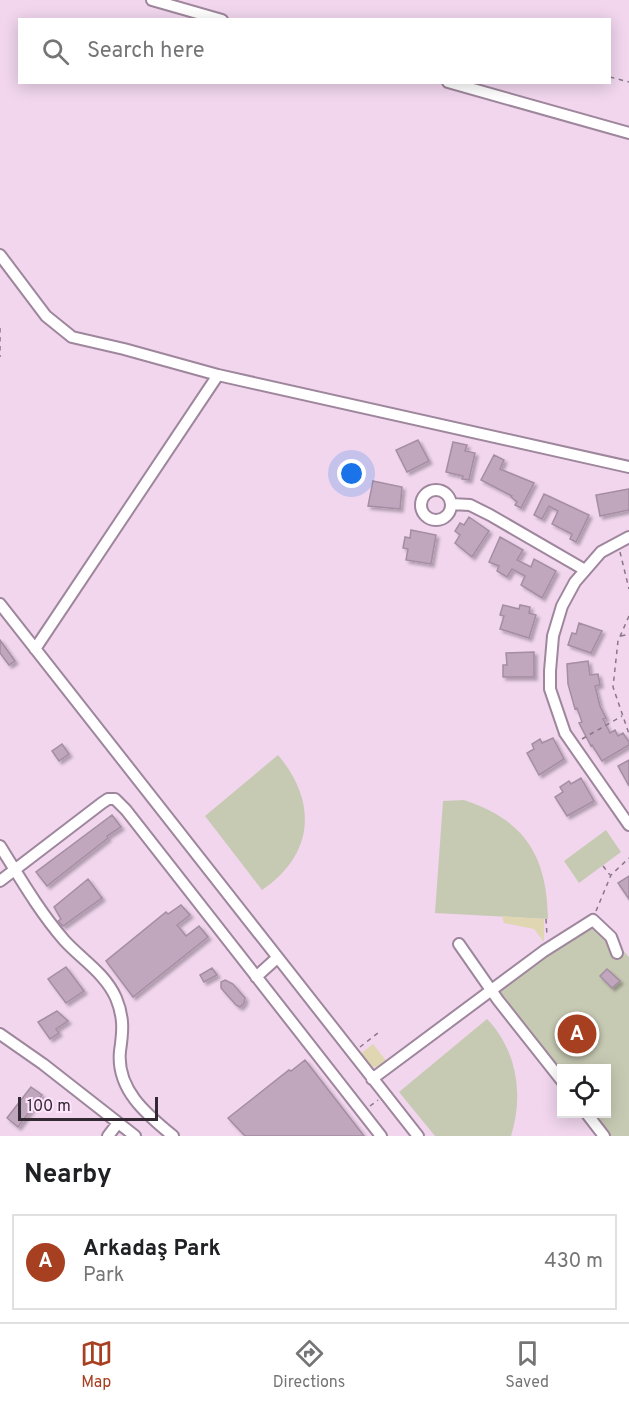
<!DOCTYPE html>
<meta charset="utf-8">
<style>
body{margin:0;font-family:Overpass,sans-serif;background:#f2f2f2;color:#202124}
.controls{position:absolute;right:18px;bottom:18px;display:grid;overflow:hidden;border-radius:0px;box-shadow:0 3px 15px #0003}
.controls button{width:54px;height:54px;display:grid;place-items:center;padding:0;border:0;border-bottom:2px solid #e0e0e0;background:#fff;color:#202124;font:30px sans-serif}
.scale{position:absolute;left:18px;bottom:15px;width:140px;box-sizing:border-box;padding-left:6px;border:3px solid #332932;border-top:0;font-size:16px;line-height:21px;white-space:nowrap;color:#332932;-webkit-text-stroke:4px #fee3fc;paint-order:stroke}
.you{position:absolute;left:352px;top:474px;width:21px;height:21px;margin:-15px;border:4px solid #fff;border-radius:50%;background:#1a73e8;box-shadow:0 0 0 9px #1a73e833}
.badge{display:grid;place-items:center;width:39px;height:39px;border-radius:50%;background:#a73f21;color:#fff;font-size:20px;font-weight:700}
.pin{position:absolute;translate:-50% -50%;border:3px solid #fff;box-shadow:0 2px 6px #0006}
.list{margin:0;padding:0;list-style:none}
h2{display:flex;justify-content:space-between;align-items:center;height:78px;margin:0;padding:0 24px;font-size:26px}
h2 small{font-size:20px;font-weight:400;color:#757577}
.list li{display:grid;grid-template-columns:39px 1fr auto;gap:18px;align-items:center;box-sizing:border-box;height:96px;margin:0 12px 12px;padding:0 12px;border:2px solid #e0e0e0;border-radius:0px}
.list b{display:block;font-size:22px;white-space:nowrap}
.list p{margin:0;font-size:20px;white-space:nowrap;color:#757577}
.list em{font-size:20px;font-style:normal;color:#757577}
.icon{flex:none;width:33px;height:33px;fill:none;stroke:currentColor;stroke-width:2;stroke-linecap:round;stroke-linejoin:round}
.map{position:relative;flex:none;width:629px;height:1136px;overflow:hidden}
.search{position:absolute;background:#fff;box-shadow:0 3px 15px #0003;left:18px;right:18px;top:18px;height:66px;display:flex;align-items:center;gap:15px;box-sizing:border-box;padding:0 21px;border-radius:0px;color:#757577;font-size:22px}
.sheet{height:186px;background:#fff}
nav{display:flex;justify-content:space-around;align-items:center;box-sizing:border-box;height:84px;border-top:2px solid #e0e0e0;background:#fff;font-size:16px;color:#757577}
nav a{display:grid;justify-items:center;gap:3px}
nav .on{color:#a73f21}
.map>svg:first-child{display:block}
.green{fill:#c7cab3}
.sand{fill:#e0d6b1}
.building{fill:#c0a7be;stroke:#a58da3;stroke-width:1.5;filter:url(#shadow)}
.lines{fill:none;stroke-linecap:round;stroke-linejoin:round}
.minor-casing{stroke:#9e869c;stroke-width:14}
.path{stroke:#897787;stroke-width:1.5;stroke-dasharray:4.5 4.5;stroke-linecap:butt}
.minor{stroke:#fff;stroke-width:10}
</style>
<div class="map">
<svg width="629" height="1136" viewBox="0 0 629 1136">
<defs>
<filter id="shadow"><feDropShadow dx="3" dy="3" stdDeviation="1.5" flood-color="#0004"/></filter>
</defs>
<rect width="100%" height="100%" fill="#f1d6ee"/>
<path class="green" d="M278,755C318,802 314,855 262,890L205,816Z
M464,800C525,820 547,856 548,919L435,913L443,801Z
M606,830L621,852L579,883L564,861Z
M593,920L599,924L629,957V1136H604L587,1114H606V1068H562L561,1081L491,991Z
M487,1019C517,1050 524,1095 511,1136H435L399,1092Z"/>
<path class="sand" d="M502,916L544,919V942L534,929L504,923Z
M373,1044L388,1063L387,1066L371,1067L360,1054Z"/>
<path class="building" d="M418,440L429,461L407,472L396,450Z
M453,442L467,445L465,451L475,453L469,480L462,479L463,476L446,472Z
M494,455L504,460L500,469L534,483L521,508L515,505L517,502L511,497L512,496L481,480Z
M373,481L402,487L400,509L368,506Z
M629,489V510L600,516L596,495Z
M544,494L589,515L576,542L570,539L572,534L552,524L558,511L549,506L542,519L534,515Z
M469,517L489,531L472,557L455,543L460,535L455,531L460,523L464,525Z
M411,530L436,535L431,564L406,560L408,549L403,548L405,537L410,538Z
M500,537L523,550L517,560L531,567L534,559L556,571L542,598L521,585L525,576L512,569L507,577L497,571L499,566L489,562Z
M503,605L519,609L520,605L530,607L529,613L536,615L529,638L500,629L504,616L500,615Z
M579,623L602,631L591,653L568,645L572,633L576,634Z
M0,640L15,661L9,665L0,653Z
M534,652V677H503V665H507L506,653Z
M588,661L590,675L598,674L600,685L595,686L600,706L606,718L603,719L610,733L615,730L618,736L623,733L629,742V745L602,761L592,745L591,746L579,723L582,722L577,708L575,709L568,684L567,664Z
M553,738L564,759L539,775L527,753L534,749L532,744L540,739L542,743Z
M62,744L69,754L59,761L52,751Z
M629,760V786L618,766Z
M581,778L594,801L567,816L555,797L563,792L560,787L569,781L571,784Z
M112,815L121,827L107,836L108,838L47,886L36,872Z
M629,876V899L618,883Z
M88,879L102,898L63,926L58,921L61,919L54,907Z
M181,905L190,915L177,925L186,936L199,926L208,937L133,997L106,961L166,912L168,914Z
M66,967L84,991L66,1003L48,979Z
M212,968L217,975L204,982L200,975Z
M607,969L620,981L612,988L600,976Z
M225,980L233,984L245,998L244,1003L240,1007L236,1005L221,988V982Z
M57,1011L68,1021L56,1029L59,1033L50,1039L38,1022Z
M305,1060L364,1136H245L228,1118L289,1070L291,1071Z
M31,1087L42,1095L18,1127L7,1118Z"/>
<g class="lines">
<g class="minor-casing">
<path id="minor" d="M152,0L222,20
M448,82L629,133
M0,255L46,316L72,337L124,349L218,375L629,467
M421 505a15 15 0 1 1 30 0a15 15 0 1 1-30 0Z
M451,504L470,505L490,515L585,570
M629,537L601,552L575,582L562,606L553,636L550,671V689L565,733L629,825
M0,604L418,1136
M35,649L218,375
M0,846C20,878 39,911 64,940C81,959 105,973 116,998C124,1017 123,1031 120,1051C116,1089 146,1114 173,1136
M0,881L102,803L108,799H115L126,810L381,1136
M459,944L498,1000L562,1081
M256,977L277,958
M0,1034L43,1064L135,1136
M372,1079L544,951L593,920L611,937L617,953
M587,1114L604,1136
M108,1136L118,1123"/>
</g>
<path class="path" d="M610,77L629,82
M0,328V357
M620,552L629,589
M629,616L618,641L613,687L629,734
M621,636L629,634
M582,739L622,716
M603,866L610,875
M596,911L611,875L629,858
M546,919L547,936
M360,1047L378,1033
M370,1106L378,1100"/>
<use href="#minor" class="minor"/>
</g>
</svg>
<div class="controls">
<button><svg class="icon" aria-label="locate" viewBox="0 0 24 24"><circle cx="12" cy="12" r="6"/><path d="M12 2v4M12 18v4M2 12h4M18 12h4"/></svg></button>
</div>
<div class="scale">100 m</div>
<div class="you"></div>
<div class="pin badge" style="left:577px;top:1034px">A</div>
<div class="search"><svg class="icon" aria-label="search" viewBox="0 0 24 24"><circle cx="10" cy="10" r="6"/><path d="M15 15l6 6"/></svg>Search here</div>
</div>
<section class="sheet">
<h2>Nearby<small></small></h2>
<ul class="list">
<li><span class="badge">A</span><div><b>Arkadaş Park</b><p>Park</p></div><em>430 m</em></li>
</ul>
</section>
<nav>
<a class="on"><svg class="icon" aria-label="map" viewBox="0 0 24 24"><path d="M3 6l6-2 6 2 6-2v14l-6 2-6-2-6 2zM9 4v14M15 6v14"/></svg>Map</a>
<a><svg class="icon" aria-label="directions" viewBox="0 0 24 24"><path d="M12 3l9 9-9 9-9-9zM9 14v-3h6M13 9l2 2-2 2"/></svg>Directions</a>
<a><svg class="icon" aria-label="saved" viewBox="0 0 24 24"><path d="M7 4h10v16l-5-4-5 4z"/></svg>Saved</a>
</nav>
